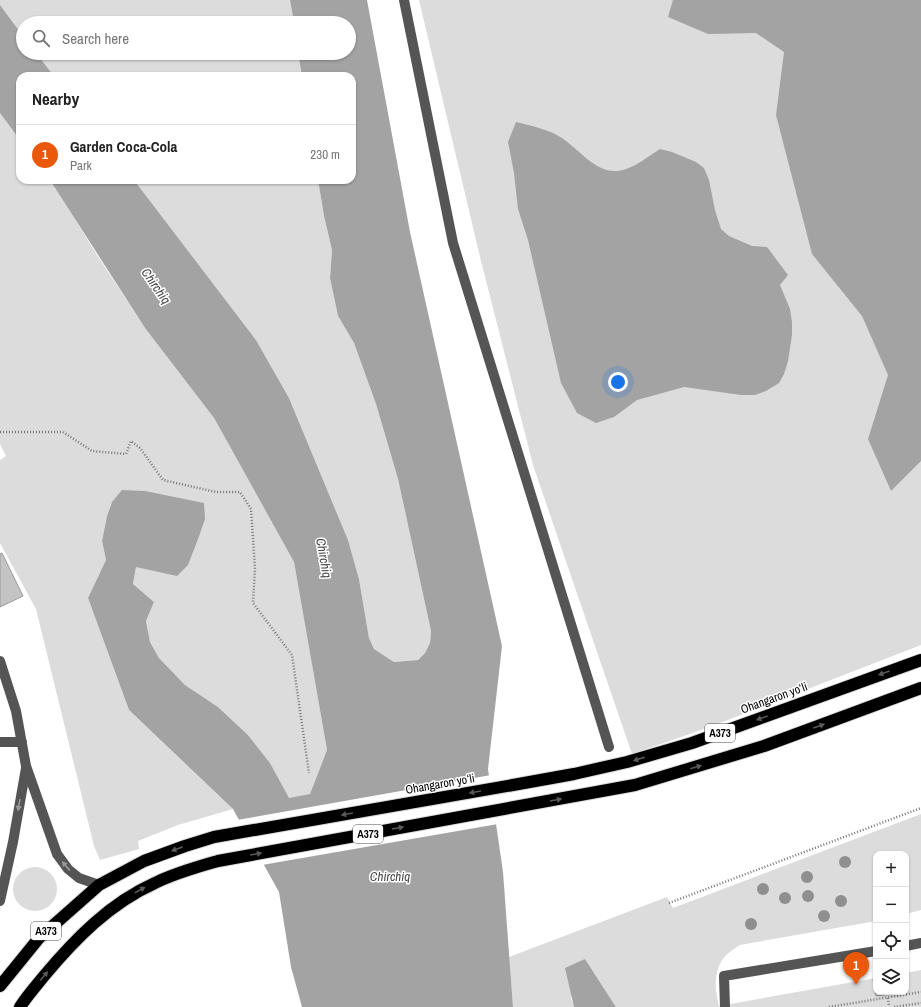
<!DOCTYPE html>
<meta charset="utf-8">
<style>
body{margin:0;font-family:"Archivo Narrow",sans-serif;background:#f6f6f6;color:#222}
.controls{position:absolute;right:12px;bottom:12px;display:grid;overflow:hidden;border-radius:8px;box-shadow:0 1px 3px #0004}
.controls button{width:36px;height:36px;display:grid;place-items:center;padding:0;border:0;border-bottom:1px solid #e0e0e0;background:#fff;color:#222;font:20px sans-serif}
.you{position:absolute;left:618px;top:382px;width:14px;height:14px;margin:-10px;border:3px solid #fff;border-radius:50%;background:#1a73e8;box-shadow:0 0 0 6px #1a73e833}
.badge{display:grid;place-items:center;width:26px;height:26px;border-radius:50%;background:#ea580c;color:#fff;font-size:13px;font-weight:700}
.pin{position:absolute;translate:-50% -33px;filter:drop-shadow(0 1px 2px #0008)}
.pin::after{content:'';position:absolute;top:21px;width:14px;height:12px;background:inherit;clip-path:polygon(0 0,100% 0,50% 100%)}
.list{margin:0;padding:0;list-style:none}
h2{display:flex;justify-content:space-between;align-items:center;height:52px;margin:0;padding:0 16px;font-size:17px}
h2 small{font-size:13px;font-weight:400;color:#767676}
.list li{display:grid;grid-template-columns:26px 1fr auto;gap:12px;align-items:center;box-sizing:border-box;height:60px;padding:0 16px;border-top:1px solid #e0e0e0}
.list b{display:block;font-size:15px;white-space:nowrap}
.list p{margin:0;font-size:13px;white-space:nowrap;color:#767676}
.list em{font-size:13px;font-style:normal;color:#767676}
.icon{flex:none;width:22px;height:22px;fill:none;stroke:currentColor;stroke-width:2;stroke-linecap:round;stroke-linejoin:round}
.map{position:relative;flex:none;width:921px;height:1007px;overflow:hidden}
.search{position:absolute;background:#fff;box-shadow:0 1px 3px #0004;left:16px;top:16px;width:340px;height:44px;display:flex;align-items:center;gap:10px;box-sizing:border-box;padding:0 14px;border-radius:22px;color:#767676;font-size:15px}
.panel{position:absolute;background:#fff;box-shadow:0 1px 3px #0004;left:16px;top:72px;width:340px;height:112px;border-radius:12px}
.map>svg:first-child{display:block}
.green{fill:#dcdcdc}
.water{fill:#a3a3a3}
.pier{fill:#fff}
.building{fill:#c4c4c4;stroke:#999}
.lines{fill:none;stroke-linecap:round;stroke-linejoin:round}
.highway-casing{stroke:#dbdbdb;stroke-width:14}
.path{stroke:#777;stroke-width:2.5;stroke-dasharray:1 2;stroke-linecap:butt}
.minor{stroke:#555;stroke-width:10}
.highway{stroke:#000;stroke-width:12}
.tree{fill:#8f8f8f}
.oneway{fill:#595959}
.oneway2{fill:#999}
.labels{text-anchor:middle;dominant-baseline:central;stroke-width:3;stroke-linejoin:round;paint-order:stroke}
.shield{fill:#fff;stroke:#4c4c4c;stroke-width:1}
.shield-label{font-size:11px;font-weight:bold;fill:#000}
.street-label{font-size:12px;fill:#000;stroke:#fff}
.water-label{font-size:13px;font-style:italic;fill:#444;stroke:#fff}
</style>
<div class="map">
<svg width="921" height="1007" viewBox="0 0 921 1007">
<rect width="100%" height="100%" fill="#fff"/>
<path class="green" d="M0,0H290L294,23H23V36L0,5Z
M419,0H921V645L707,728L632,754L533,465L481,261Z
M36,53H298L302,76H54Z
M0,113L20,140V180H50L54,185L97,255L145,328L214,418L294,562L327,750L310,794L289,799L270,763L248,735L218,707L185,685L159,658L150,642L146,621L154,602L133,584L136,567L112,502L107,516L102,541L106,560L88,598L129,710L233,809L178,825L138,841L139,849L100,860L94,846L36,609L0,543V460L6,456L0,444Z
M134,180H318L324,216L332,250L330,278L338,316L354,343L376,404L398,479L431,631L430,643L425,653L418,660L394,662L374,649L369,638L359,579L348,540L289,398L256,340Z
M921,814V910L906,914V854H876V921L740,945C734,949 727,953 723,959C713,973 715,991 719,1006L876,978V992H906V973L921,970V1007H616L585,959L571,998L574,1007H513L509,957L667,897L673,908Z
M13 889a22 22 0 1 1 44 0a22 22 0 1 1-44 0Z"/>
<path class="water" d="M290,0H367L410,232L502,646L488,769L503,872L513,1007H302L291,967L279,892L233,809L129,710L88,598L106,560L102,541L107,516L112,502L122,490L145,491L204,503L205,519L198,539L188,565L177,576L136,567L133,584L154,602L146,621L150,642L159,658L185,685L218,707L248,735L270,763L289,798L310,794L327,750L294,562L214,418L145,328L50,180H134L256,340L289,398L348,540L359,579L369,638L374,649L394,662L418,660L425,653L430,643L431,631L398,479L376,404L354,343L338,316L330,278L332,250L324,216L318,180H352V76H302L298,53H349V23H294Z
M673,0H921V461L891,491L868,439L888,375L862,316L812,254L776,115L784,52L756,33L708,34L668,17Z
M0,5L23,36V53H36L54,76H20V140L0,113Z
M516,122C529,125 551,130 562,138C581,151 600,179 626,169C638,165 649,156 660,149L672,152L696,162L704,168L709,180L715,210L721,229L729,236L752,246L767,247L788,275L780,285L790,309L792,322V335L788,361L784,374L779,383L766,391L755,395H741L684,387L637,400L614,417L596,423L577,413L561,383L528,240L518,209L514,173L508,142Z
M585,959L616,1007H574L565,968Z"/>
<path class="pier" d="M491,775L498,824L262,865L237,820Z"/>
<path class="building" d="M2,553L23,596L0,607V554Z
M876,978V992L898,993L876,996L873,979Z"/>
<g class="lines">
<g class="highway-casing">
<path id="highway" d="M0,986L39,938L99,885L144,861L185,846L214,837L513,785L574,774L627,762L692,743L921,660
M20,1007C27,996 36,986 44,976C75,939 110,903 155,883C175,873 197,867 218,861L635,785L764,746L921,688"/>
</g>
<path class="path" d="M0,432H63L92,451L126,454L131,441L140,448L163,480L216,492H240L251,509L255,568L253,603L292,655L309,773
M669,903L921,808
M888,998L889,1007
M829,1007L921,992
M894,1007L921,1003"/>
<path class="minor" d="M404,0L453,243L609,747
M0,661L16,711L26,766L57,854L68,869L79,878L99,885
M0,742H22
M0,901L13,842L26,768
M906,946L921,943
M725,1007L724,976L876,951"/>
<use href="#highway" class="highway"/>
</g>
<g class="tree">
<circle cx="845" cy="862" r="6"/>
<circle cx="807" cy="877" r="6"/>
<circle cx="763" cy="889" r="6"/>
<circle cx="808" cy="896" r="6"/>
<circle cx="785" cy="898" r="6"/>
<circle cx="841" cy="901" r="6"/>
<circle cx="824" cy="916" r="6"/>
<circle cx="751" cy="924" r="6"/>
</g>
<defs><path id="oneway-solid" d="M-6-.8H1V-3.2L6.5 0L1 3.2V.8H-6Z"/></defs>
<g class="oneway">
<use href="#oneway-solid" transform="translate(884 673) rotate(160)"/>
<use href="#oneway-solid" transform="translate(762 718) rotate(160)"/>
<use href="#oneway-solid" transform="translate(819 726) rotate(-20)"/>
<use href="#oneway-solid" transform="translate(639 759) rotate(163)"/>
<use href="#oneway-solid" transform="translate(696 767) rotate(-16)"/>
<use href="#oneway-solid" transform="translate(475 792) rotate(170)"/>
<use href="#oneway-solid" transform="translate(556 800) rotate(-10)"/>
<use href="#oneway-solid" transform="translate(347 814) rotate(170)"/>
<use href="#oneway-solid" transform="translate(398 828) rotate(-10)"/>
<use href="#oneway-solid" transform="translate(177 849) rotate(160)"/>
<use href="#oneway-solid" transform="translate(256 854) rotate(-10)"/>
<use href="#oneway-solid" transform="translate(140 890) rotate(-29)"/>
<use href="#oneway-solid" transform="translate(44 976) rotate(-50)"/>
</g>
<g class="oneway2">
<use href="#oneway-solid" transform="translate(19 805) rotate(100)"/>
<use href="#oneway-solid" transform="translate(66 866) rotate(-130)"/>
</g>
<g class="labels">
<g class="shield">
<rect x="705" y="724" width="30" height="18" rx="3"/>
<rect x="353" y="825" width="30" height="18" rx="3"/>
<rect x="31" y="922" width="30" height="18" rx="3"/>
</g>
<g class="shield-label">
<text x="720" y="733">A373</text>
<text x="368" y="834">A373</text>
<text x="46" y="931">A373</text>
</g>
<g class="street-label">
<text transform="translate(774 698) rotate(-20)">Ohangaron yoʻli</text>
<text transform="translate(440 784) rotate(-10)">Ohangaron yoʻli</text>
</g>
<g class="water-label">
<text transform="translate(156 286) rotate(55)">Chirchiq</text>
<text transform="translate(324 558) rotate(80)">Chirchiq</text>
<text x="390" y="876">Chirchiq</text>
</g>
</g>
</svg>
<div class="controls">
<button>+</button>
<button>−</button>
<button><svg class="icon" aria-label="locate" viewBox="0 0 24 24"><circle cx="12" cy="12" r="6"/><path d="M12 2v4M12 18v4M2 12h4M18 12h4"/></svg></button>
<button><svg class="icon" aria-label="layers" viewBox="0 0 24 24"><path d="M12 4l9 5-9 5-9-5zM3 14l9 5 9-5"/></svg></button>
</div>
<div class="you"></div>
<div class="pin badge" style="left:856px;top:985px">1</div>
<div class="search"><svg class="icon" aria-label="search" viewBox="0 0 24 24"><circle cx="10" cy="10" r="6"/><path d="M15 15l6 6"/></svg>Search here</div>
<section class="panel">
<h2>Nearby<small></small></h2>
<ul class="list">
<li><span class="badge">1</span><div><b>Garden Coca-Cola</b><p>Park</p></div><em>230 m</em></li>
</ul>
</section>
</div>
